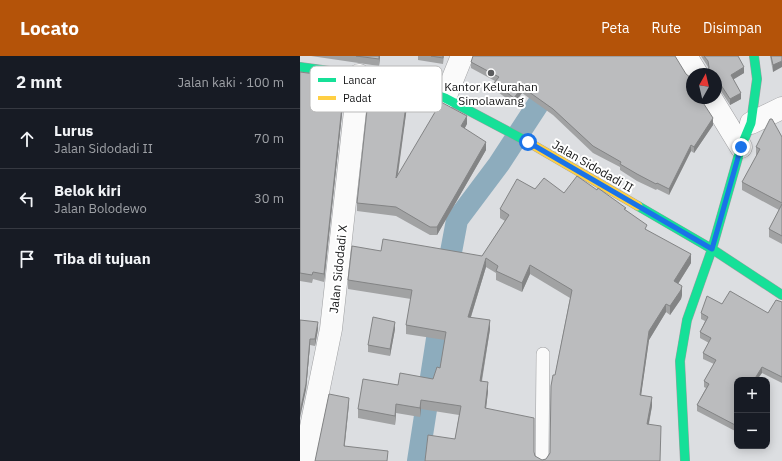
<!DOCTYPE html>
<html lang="id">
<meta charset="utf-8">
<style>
body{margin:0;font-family:"IBM Plex Sans",sans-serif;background:#242831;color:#f1f3f6}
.controls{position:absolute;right:12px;bottom:12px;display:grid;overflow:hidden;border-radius:8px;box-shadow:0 2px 10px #0003}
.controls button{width:36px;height:36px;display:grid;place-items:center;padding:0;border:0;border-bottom:1px solid #363941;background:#171b24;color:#f1f3f6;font:20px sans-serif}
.compass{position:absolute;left:386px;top:12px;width:36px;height:36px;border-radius:50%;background:#171b24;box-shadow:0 2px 10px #0003;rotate:8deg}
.stop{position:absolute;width:12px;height:12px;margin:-9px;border:3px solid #1a73e8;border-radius:50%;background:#fff}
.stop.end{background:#1a73e8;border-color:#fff;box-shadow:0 1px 4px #0008}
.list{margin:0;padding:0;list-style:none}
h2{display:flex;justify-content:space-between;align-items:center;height:52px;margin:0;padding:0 16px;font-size:17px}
h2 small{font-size:13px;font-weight:400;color:#9ea1a6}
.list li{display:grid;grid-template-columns:26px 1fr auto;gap:12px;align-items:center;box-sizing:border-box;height:60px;padding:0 16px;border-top:1px solid #363941}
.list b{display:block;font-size:15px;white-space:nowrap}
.list p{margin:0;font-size:13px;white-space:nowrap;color:#9ea1a6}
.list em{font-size:13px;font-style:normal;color:#9ea1a6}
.icon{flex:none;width:22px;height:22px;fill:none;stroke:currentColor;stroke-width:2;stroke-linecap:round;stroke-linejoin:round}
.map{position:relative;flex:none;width:482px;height:405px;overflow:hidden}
header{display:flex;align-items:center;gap:24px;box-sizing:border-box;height:56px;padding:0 20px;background:#b45309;color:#fff}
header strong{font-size:19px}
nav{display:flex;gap:22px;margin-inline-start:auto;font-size:14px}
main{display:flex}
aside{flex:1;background:#171b24}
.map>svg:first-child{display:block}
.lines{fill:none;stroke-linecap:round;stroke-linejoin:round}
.canal{stroke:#8dacbd;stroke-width:22}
.lane-casing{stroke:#9d9ea0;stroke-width:14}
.street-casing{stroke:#9d9ea0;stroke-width:23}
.fast-casing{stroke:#9d9ea0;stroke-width:10}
.slow-casing{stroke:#9d9ea0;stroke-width:10}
.lane{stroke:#fafafa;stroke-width:13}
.street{stroke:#fafafa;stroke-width:22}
.fast{stroke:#16e098;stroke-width:9}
.slow{stroke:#ffcf43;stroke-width:9}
.wall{fill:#a1a2a3;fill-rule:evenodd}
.shaded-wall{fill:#838485}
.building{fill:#bbbcbe;stroke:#838485;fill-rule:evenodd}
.route{stroke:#1a73e8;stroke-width:5}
.poi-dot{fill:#5b5c5e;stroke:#fff;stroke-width:1.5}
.labels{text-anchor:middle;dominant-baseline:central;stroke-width:4;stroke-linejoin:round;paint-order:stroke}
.poi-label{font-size:12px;fill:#151617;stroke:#fff}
.street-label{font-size:12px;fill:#151617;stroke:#fff}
.key{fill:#fff;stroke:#b9b9b9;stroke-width:1}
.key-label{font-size:11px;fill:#151617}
</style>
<header>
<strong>Locato</strong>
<nav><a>Peta</a><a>Rute</a><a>Disimpan</a></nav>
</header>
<main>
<aside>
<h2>2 mnt<small>Jalan kaki · 100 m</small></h2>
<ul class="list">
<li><svg class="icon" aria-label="ahead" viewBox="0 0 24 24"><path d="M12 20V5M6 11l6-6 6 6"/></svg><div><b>Lurus</b><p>Jalan Sidodadi II</p></div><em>70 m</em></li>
<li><svg class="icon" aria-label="left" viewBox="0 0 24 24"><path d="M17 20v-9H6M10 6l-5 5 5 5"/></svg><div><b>Belok kiri</b><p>Jalan Bolodewo</p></div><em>30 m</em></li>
<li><svg class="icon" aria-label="arrive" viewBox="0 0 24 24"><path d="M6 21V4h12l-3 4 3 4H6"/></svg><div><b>Tiba di tujuan</b></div></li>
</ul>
</aside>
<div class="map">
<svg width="482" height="405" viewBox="0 0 482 405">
<rect width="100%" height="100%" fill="#dcdee1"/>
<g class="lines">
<path class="canal" d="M118,405L148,212L157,164L199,108L263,10L271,0"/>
<g class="lane-casing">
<path id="lane" d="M242,405L243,298"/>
</g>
<g class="street-casing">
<path id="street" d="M386,0L397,18
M145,42L162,0
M411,42L441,91
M451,67L482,52
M4,405L31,273L59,19"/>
</g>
<g class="fast-casing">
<path id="fast" d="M0,11L59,19L104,28L145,42L228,86
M338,150L412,193L482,239
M385,405L380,305L387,264L412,193L441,91L451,67L457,23L454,0"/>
</g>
<g class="slow-casing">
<path id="slow" d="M228,86L338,150"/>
</g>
<use href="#lane" class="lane"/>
<use href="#street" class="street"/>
<use href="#fast" class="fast"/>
<use href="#slow" class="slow"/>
</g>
<path class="wall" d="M11,0H80L79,10Z
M118,0H144L143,8L118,4Z
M401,0H438L444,17L433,23L441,43L430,49L421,35L417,31H416V18L408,17L409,15L408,11Z
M470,0H482L473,16Z
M171,6L392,42L413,69L394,97L391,95L369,139L357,133L356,134L337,125L320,114V111L293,97L253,59L222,37L214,48L194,33V27L195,25L171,12Z
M0,16L45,30L24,226L13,223L12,227L0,225Z
M108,43L98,119L167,68L164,73L186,94L137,179H130L96,160L57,155V147Z
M482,81V188L469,181V173L479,154L442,134V126L457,99H456V91Z
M235,133L264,137L326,154L347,175L391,207L378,228L382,239L381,243L370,259L366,256L349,284L341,339L352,350L349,368L360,405H125L155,383L159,359L121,353L120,361L96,357L95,369L58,362V353L98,329L133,323L140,312L145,284L106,278V269L111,243L48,233V224L81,195L182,200L205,165L200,162V153ZM186,211L196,217V224L222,236L230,218L270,242L255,319L250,397L246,403L242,404L235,400L234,397L186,352L188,335L182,325L190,273L171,261Z
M482,246V327L462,317L437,324V376L397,355V349L406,332L404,331V325L414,308L403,303V297L409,287L400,282V276L405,265L401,263V257L422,248L468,257Z
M0,264L18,273L15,290L10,289L6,334Z
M95,273L90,300L68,296V289Z"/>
<path class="shaded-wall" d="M79,0H80L79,10Z
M482,5V11L473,16V9Z
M444,11V17L431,25V19Z
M45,22V30L24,226V218Z
M222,31V37L214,48V42Z
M108,35V43L96,130V122Z
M441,37V43L430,49V43Z
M167,60V68L161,79V70Z
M413,62V69L394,97V91Z
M186,86V94L137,179V171Z
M391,89V95L369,139V133Z
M391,198V207L374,234V225Z
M186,202V211L168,270V261Z
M230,209V218L222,236V227Z
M382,230V239L381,243L370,259V250Z
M366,248V256L349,284L340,347V339L349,275Z
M190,264V273L180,334V325Z
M18,266V273L15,290V283Z
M95,266V273L90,300V293Z
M10,283V289L6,334L0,362V356Z
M462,311V317L457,324H454Z
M188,326V335L185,361V352Z
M352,341V350L347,376V368Z
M49,342V348L44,397V390Z
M121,344V353L120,361V352Z
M96,348V357L95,369V360Z"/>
<path class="building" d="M56,0H79V3Z
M131,0H143V2Z
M173,0H375L386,18L391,22L392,23V42H400L413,62L394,91L391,89L369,133L357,127L356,128L337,118L320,108L321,106L293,90L253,53L222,31L214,42L194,27L199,21L171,6Z
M404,0H438L444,11L431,19L441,37L430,43L421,29L417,25H416V18H408L409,11L408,5Z
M471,0H482V5L473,9Z
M0,16L45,22L24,218L13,216L12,219L0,217Z
M70,26L108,35L96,122L141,46L167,60L161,70L186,86L137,171H130L96,151L57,147Z
M470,63H472L482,81V147L442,126L460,93L456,91Z
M277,120L297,134L298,132L326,152L324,153L347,169L345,173L391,198L374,225L382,230L381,234L370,250L366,248L349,275L340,339L352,341L347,368L361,370L360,405H125L128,379L155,383L161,350L121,344L120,352L96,348L95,360L58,353L63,323L98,329L100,317L133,323L137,311L140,312L146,276L106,269L112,234L48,224L52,190L81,195L83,183L182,200L209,159L200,153L217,123L235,133L244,122L264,137ZM186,202L198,210L196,215L222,227L230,209L272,234L255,319H253L251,330L250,397L246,403L242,404L235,400L234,396V362L185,352L188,326L180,325L190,264L168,261Z
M482,148V180L469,173Z
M430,235L468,257L476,244L482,246V321L462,311L454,324H437V370L397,349L409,328L404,325L416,304L403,297L411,282L400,276L408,261L401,257L407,240L422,248Z
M73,261L95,266L90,293L68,289Z
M0,264L18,266L15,283H10L6,328L0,356Z
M29,338L49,342L44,390L88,395L87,405H15Z"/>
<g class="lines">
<path class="route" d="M228,86L412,193L441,91"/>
</g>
<circle class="poi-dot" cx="191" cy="17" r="4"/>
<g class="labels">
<g class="poi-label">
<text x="191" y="30">Kantor Kelurahan<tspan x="191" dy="14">Simolawang</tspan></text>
</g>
<g class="street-label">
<text transform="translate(293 110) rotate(30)">Jalan Sidodadi II</text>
<text transform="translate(38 213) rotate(-84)">Jalan Sidodadi X</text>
</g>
</g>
<rect x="10" y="10" width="132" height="46" rx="6" class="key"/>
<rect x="18" y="22" width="18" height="4" fill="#16e098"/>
<rect x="18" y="40" width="18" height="4" fill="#ffcf43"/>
<g class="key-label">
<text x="43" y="28">Lancar</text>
<text x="43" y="46">Padat</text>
</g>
</svg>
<div class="controls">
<button>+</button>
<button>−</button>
</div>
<svg class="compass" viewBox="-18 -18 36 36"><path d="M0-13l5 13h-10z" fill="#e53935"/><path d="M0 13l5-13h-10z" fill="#9ea1a6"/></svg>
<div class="stop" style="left:228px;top:86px"></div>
<div class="stop end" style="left:441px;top:91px"></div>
</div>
</main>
